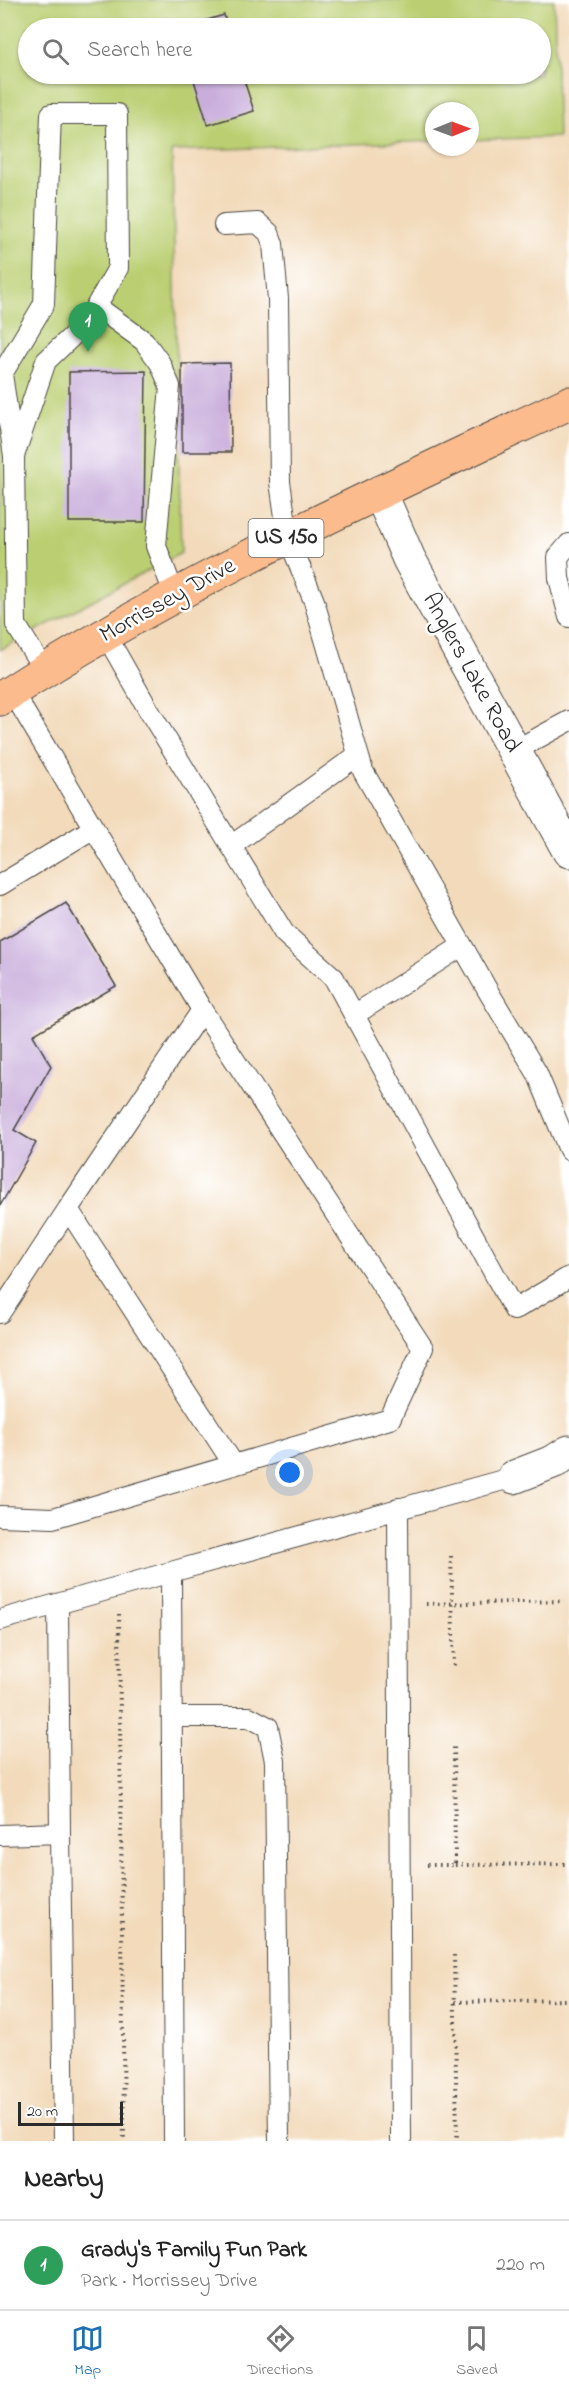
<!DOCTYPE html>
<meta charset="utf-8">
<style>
body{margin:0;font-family:"Indie Flower",sans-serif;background:#f2f2f2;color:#222}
.compass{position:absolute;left:425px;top:102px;width:54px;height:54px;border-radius:50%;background:#fff;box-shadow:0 2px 4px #0004;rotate:89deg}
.scale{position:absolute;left:18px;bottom:15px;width:105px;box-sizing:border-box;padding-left:6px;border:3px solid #2b2b2b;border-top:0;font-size:16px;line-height:21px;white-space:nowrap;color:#2b2b2b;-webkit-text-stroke:4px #fff;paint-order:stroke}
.you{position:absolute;left:290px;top:1473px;width:21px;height:21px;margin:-15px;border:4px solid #fff;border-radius:50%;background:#1a73e8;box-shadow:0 0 0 9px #1a73e833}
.badge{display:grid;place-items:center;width:39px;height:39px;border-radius:50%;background:#1f6fb2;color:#fff;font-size:20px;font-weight:700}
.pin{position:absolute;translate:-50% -50px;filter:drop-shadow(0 2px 3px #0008)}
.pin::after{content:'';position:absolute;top:32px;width:21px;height:18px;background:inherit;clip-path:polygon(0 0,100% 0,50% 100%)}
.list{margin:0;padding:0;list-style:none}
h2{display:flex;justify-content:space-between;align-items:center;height:78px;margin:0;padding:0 24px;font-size:26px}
h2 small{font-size:20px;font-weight:400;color:#767676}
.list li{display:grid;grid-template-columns:39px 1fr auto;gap:18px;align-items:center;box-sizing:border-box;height:90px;padding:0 24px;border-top:2px solid #e0e0e0}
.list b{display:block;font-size:22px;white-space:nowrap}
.list p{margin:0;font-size:20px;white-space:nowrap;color:#767676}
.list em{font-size:20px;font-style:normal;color:#767676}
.icon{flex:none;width:33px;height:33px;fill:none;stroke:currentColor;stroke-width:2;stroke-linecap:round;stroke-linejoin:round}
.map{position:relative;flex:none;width:569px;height:2141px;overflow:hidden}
.search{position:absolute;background:#fff;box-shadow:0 2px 4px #0004;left:18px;right:18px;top:18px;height:66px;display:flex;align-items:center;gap:15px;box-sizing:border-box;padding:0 21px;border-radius:33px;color:#767676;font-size:22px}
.sheet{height:168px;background:#fff}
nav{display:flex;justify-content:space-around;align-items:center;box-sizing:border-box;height:84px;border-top:2px solid #e0e0e0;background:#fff;font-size:16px;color:#767676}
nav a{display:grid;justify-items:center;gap:3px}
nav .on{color:#1f6fb2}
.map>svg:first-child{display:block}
.green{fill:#bbcf72;stroke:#737d4e;stroke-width:1.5;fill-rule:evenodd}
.building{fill:#c9aedc}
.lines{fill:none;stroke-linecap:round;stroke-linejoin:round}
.lane-casing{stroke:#494540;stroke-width:22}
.street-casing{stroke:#494540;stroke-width:35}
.primary-casing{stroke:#494540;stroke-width:35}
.path{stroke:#494540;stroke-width:4;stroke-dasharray:1.5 4.5;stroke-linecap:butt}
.lane{stroke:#fff;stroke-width:20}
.street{stroke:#fff;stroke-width:33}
.primary{stroke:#fbbb8d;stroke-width:33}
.labels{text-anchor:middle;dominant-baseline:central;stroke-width:5;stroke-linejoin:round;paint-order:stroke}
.shield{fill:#fff;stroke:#6b6b6b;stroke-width:1.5}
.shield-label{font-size:22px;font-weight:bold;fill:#2b2b2b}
.street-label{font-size:24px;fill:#2b2b2b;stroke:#fff}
</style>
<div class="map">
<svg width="569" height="2141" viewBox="0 0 569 2141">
<rect width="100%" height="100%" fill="#fff"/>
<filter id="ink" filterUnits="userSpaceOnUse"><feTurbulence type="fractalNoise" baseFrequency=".0167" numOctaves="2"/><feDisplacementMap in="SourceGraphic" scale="12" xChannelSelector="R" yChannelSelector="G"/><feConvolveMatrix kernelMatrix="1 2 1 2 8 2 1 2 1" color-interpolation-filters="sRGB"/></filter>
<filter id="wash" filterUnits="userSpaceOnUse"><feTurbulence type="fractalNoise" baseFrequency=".008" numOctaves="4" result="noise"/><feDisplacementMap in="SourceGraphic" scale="24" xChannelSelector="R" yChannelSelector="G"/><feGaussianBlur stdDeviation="1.35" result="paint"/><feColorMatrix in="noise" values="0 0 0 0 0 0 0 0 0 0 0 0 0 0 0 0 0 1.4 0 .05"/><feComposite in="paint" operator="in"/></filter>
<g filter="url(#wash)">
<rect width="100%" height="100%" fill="#f2daba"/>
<path class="green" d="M0,0H554L558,137L470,140V111H434V141L172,151L181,553L0,650ZM28,28H540V74H28Z"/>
<g id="blocks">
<path class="building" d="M224,15L228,28H181Z
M192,74H242L254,111L208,125Z
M230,363L231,452H182V364Z
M146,371L144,522H69V372Z
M66,903L116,986L33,1035L51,1066L14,1130L36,1143L0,1206V942Z"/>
</g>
</g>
<g filter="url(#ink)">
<use href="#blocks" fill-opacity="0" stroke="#494540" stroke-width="1.5"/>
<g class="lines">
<g class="lane-casing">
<path id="lane" d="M224,225L258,223L269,233L273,244L278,299L280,482L288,537L314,601L363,771L488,991L537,1073L569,1150
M96,306L144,341L160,363L170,386L156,546L175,596
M14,456L46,361L87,322L118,268L117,114H51L44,304L2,374L14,456L16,625L44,670
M569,544L558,557L559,578L569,617
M106,635L148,709L284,933L334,978L514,1310L569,1277
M514,751L569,721
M231,846L358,755
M0,885L94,828
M202,1010L68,1209L234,1465
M354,1015L462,946
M0,1313L68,1209
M398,1508L401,2141
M0,1516L53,1518L390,1419L423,1348L202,1010L12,691
M58,1604L60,1833
M0,1620L171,1572
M172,1717H249L268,1727L275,1761L279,2141
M0,1835L60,1833L64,2141
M174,2141L171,1572L514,1477"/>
</g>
<g class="street-casing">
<path id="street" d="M380,492L409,559L569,851
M514,1477L555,1461L569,1452"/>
</g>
<g class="primary-casing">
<path id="primary" d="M0,699C179,582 376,494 569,403"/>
</g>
<path class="path" d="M451,1556L454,1669
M426,1604L564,1601
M119,1614L124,2141
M427,1865H455L454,1744
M455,1865L569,1864
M454,1955L457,2141
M455,2002L569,2000"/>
<use href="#lane" class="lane"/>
<use href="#street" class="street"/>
<use href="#primary" class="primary"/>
</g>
</g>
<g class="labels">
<rect class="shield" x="248.5" y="519" width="75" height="38" rx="4.5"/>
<g class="shield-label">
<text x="286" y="538">US 150</text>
</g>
<g class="street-label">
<text transform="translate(168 601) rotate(-29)">Morrissey Drive</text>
<text transform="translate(471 673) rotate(61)">Anglers Lake Road</text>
</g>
</g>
</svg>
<svg class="compass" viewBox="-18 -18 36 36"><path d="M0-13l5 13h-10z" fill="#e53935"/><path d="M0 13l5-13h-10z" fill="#767676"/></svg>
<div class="scale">20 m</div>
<div class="you"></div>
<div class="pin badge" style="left:88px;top:352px;background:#2e9e5b">1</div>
<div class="search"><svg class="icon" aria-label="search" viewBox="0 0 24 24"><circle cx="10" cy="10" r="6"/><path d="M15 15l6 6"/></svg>Search here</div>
</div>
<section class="sheet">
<h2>Nearby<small></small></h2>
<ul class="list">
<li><span class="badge" style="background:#2e9e5b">1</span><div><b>Grady's Family Fun Park</b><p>Park · Morrissey Drive</p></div><em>220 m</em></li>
</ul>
</section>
<nav>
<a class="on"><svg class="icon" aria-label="map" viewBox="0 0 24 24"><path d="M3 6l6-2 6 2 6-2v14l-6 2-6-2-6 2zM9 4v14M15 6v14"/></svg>Map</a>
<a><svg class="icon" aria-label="directions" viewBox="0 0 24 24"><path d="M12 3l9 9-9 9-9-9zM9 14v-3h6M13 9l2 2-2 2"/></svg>Directions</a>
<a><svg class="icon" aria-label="saved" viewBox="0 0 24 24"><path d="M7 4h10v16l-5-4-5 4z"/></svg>Saved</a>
</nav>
